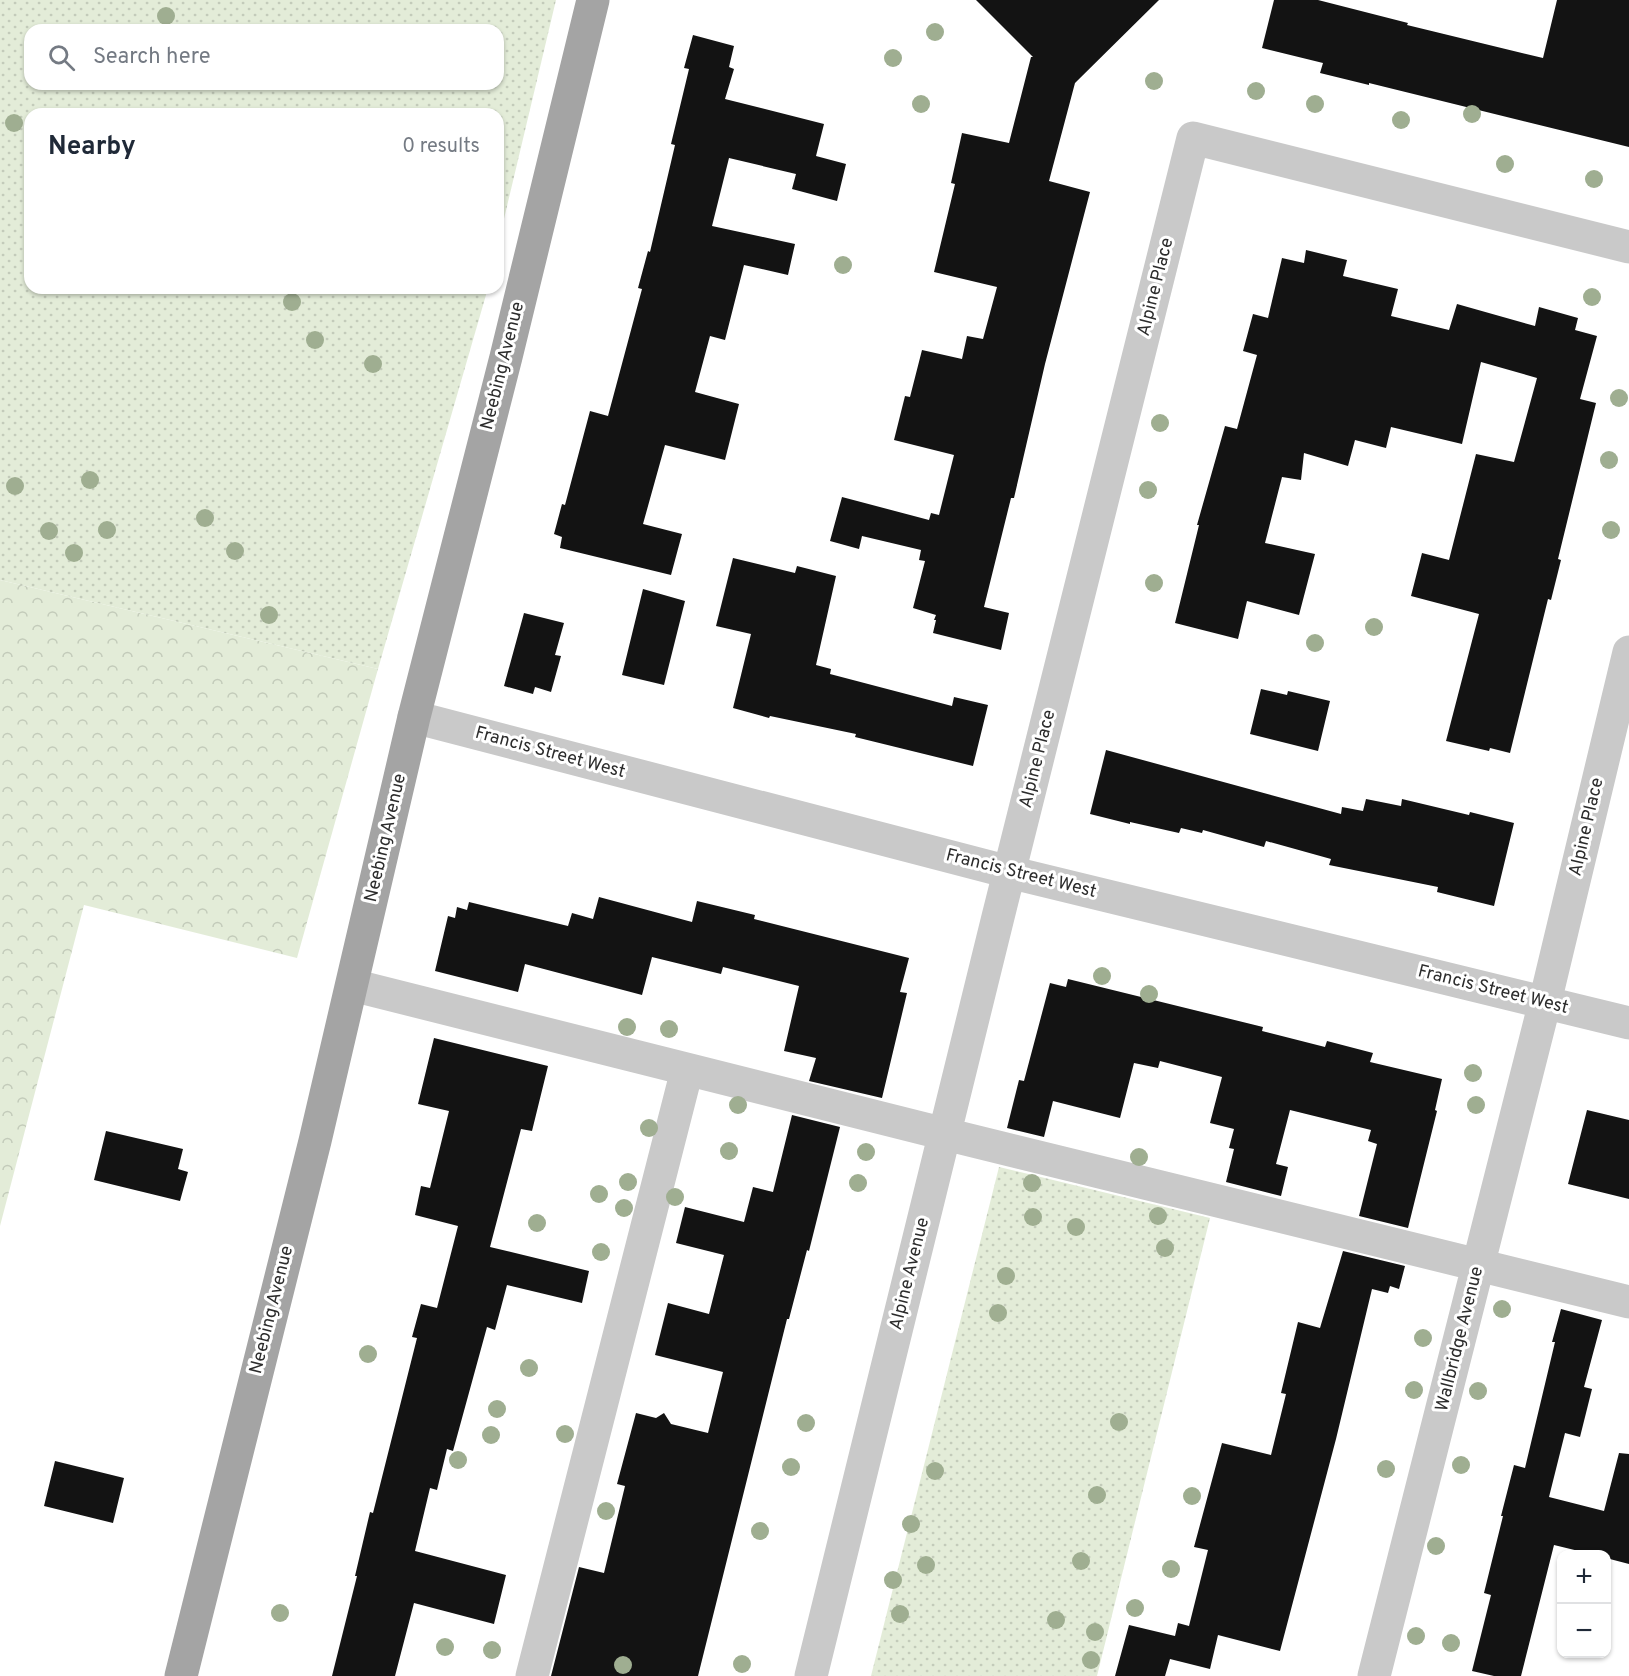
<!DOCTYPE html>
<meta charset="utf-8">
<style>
body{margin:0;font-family:Overpass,sans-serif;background:#f6f6f7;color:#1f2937}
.controls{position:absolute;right:18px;bottom:18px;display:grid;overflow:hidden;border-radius:12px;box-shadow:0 2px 4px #0004}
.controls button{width:54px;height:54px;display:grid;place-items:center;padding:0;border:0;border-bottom:2px solid #e0e1e3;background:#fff;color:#1f2937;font:30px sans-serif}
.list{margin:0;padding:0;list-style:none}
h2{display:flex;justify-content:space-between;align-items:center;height:78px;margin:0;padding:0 24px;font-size:26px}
h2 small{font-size:20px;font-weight:400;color:#747a83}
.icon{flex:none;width:33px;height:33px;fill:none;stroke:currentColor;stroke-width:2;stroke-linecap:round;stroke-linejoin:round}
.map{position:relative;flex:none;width:1629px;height:1676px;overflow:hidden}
.search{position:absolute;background:#fff;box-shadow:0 2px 4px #0004;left:24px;top:24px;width:480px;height:66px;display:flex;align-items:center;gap:15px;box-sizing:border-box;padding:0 21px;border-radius:18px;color:#747a83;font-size:22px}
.panel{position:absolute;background:#fff;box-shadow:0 2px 4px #0004;left:24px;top:108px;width:480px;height:186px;border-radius:18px}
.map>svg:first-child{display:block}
.forest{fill:url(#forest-crowns)}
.park{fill:url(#park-dots);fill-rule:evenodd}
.building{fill:#131313}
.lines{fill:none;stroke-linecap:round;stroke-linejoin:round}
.minor{stroke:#c9c9c9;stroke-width:33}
.major{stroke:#a4a4a4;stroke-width:33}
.tree{fill:#9fae91}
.labels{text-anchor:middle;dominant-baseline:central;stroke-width:6;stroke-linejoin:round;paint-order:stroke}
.street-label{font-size:18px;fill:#2c2c2c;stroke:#fff}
</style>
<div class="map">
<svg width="1629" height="1676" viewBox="0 0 1629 1676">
<defs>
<pattern id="forest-crowns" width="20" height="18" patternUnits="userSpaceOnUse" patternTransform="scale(1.5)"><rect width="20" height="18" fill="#e3ecd8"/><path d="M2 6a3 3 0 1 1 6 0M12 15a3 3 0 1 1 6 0" fill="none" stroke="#c3cbba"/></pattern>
<pattern id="park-dots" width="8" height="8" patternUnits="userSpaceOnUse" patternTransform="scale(1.5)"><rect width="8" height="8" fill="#e3ecd8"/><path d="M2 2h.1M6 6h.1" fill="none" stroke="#c3cbba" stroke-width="1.8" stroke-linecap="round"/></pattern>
</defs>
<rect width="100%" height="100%" fill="#fff"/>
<path class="forest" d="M0,580L378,669L297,958L84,905L0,1226Z"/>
<path class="park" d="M0,0H556L498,244V114H30V288H488L378,669L0,580ZM30,30H498V84H30Z
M999,1167L1210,1218L1097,1676H871Z"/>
<path class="building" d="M976,0H1159L1075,83L1049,181L1090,192L1045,364L1014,498H1011L984,607L1009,613L1001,650L933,633L936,620H934L936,615L913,608L925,561L919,560L921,550L862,536L859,549L830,541L842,497L929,520L931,513L939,515L954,455L894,440L905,396L910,397L922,350L962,359L967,336L983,339L997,287L934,272L955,184L951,183L962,133L1009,143L1031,57H1033Z
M1274,0H1318L1408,23L1407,25L1543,58L1557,0H1629V147L1369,83V85L1320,73L1323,63L1262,48Z
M693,35L734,46L729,67L734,69L725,99L824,124L816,156L846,164L837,201L792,189L796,174L729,158L712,226L795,244L788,275L744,265L725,340L710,336L695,392L739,404L725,460L665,445L643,524L682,534L671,575L560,548L562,537L554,534L562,504L565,505L590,411L608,416L642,289L638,288L648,251L650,252L675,145L671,144L689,69L684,68Z
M1306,250L1347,260L1343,276L1398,289L1391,316L1449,330L1457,304L1535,326L1539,307L1578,318L1575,330L1597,336L1580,399L1596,403L1558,559L1561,560L1551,600L1548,599L1510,753L1490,748L1489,751L1446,741L1479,614L1411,596L1422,553L1449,560L1476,454L1514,462L1537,378L1481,362L1462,444L1391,427L1386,448L1355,440L1348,466L1304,453L1301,480L1282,477L1265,543L1315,554L1299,615L1247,601L1238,639L1175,623L1199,525H1197L1225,426L1237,429L1257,355L1243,351L1253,314L1268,318L1282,258L1304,263Z
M733,558L795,573L797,566L836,576L816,665L831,669L830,674L952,706L954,697L988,705L973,766L855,737L856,734L770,716L769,718L733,708L751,634L716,626Z
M643,589L685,601L664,685L622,675Z
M524,613L564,623L555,655L561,656L551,692L535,687L533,694L504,686Z
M1261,689L1287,695L1288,691L1330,701L1318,751L1250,734Z
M1106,750L1341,814L1342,807L1363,811L1366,799L1401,806L1402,799L1469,815L1470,812L1514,823L1494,906L1437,892L1438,887L1329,865L1331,859L1266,841L1264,847L1203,830L1202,833L1181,828L1179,833L1130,822V824L1090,814Z
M599,897L692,922L697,901L755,915L754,919L909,958L900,992L907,993L882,1098L809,1081L816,1058L784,1051L799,986L723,967L721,974L652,957L642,995L525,964L518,992L435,971L448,916L455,918L457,907L467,910L469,902L568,926L572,913L593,919Z
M1068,979L1263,1027L1262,1031L1325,1047L1327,1041L1373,1053L1370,1062L1442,1079L1435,1110L1437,1111L1408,1228L1359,1216L1377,1144L1368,1141L1371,1130L1290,1110L1276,1164L1288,1167L1281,1196L1226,1182L1234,1149L1229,1148L1234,1129L1210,1123L1222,1077L1160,1061L1158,1068L1134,1063L1120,1118L1053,1101L1044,1137L1007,1128L1019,1080L1024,1081L1050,983L1066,987Z
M434,1038L548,1066L532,1131L521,1129L490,1247L589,1271L582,1303L507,1285L495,1330L487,1327L453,1451L447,1449L437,1490L430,1488L415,1551L506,1575L494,1624L414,1603L395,1676H332L357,1576H355L370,1512L373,1513L417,1338L412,1337L421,1304L437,1308L458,1226L415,1215L421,1186L430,1188L449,1111L418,1104Z
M1587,1110L1629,1120V1199L1568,1184Z
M792,1115L840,1127L809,1251L807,1250L789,1319H787L698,1676H551L579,1567L604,1573L625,1486L617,1484L636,1413L656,1418L664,1413L671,1424L708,1433L723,1372L655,1355L668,1303L709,1314L724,1255L676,1243L685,1207L744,1222L753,1187L773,1192Z
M106,1131L183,1149L178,1169L188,1172L180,1201L94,1180Z
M1343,1251L1405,1266L1399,1289L1390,1286L1388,1293L1372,1289L1336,1439L1280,1651L1218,1635L1210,1669L1170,1659L1165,1676H1115L1129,1625L1175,1636L1178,1623L1189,1626L1208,1550L1194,1547L1222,1443L1271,1455L1286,1394L1281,1393L1298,1322L1320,1328Z
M1561,1309L1602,1320L1584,1387L1592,1389L1580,1437L1565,1433L1549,1497L1604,1511L1619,1453L1629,1454V1564L1606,1558V1554H1591L1554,1545L1521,1676H1494L1472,1671L1491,1595L1484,1593L1503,1516H1501L1514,1465L1525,1468L1555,1342H1552Z
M55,1461L124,1478L113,1523L44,1506Z"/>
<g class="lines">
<path class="minor" d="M414,717L1009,872L1629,1023
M352,985L945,1134L1629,1302
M532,1676L687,1070
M811,1676L998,917L1193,138L1629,247
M1374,1676L1545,1002L1629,652"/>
<path class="major" d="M181,1676L315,1141L414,717L506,357L593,0"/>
</g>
<g class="tree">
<circle cx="166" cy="16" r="9"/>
<circle cx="935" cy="32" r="9"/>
<circle cx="893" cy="58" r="9"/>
<circle cx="1154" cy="81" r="9"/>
<circle cx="1256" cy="91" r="9"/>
<circle cx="921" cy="104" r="9"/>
<circle cx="1315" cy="104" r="9"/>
<circle cx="1472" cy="114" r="9"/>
<circle cx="1401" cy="120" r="9"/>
<circle cx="14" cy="123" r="9"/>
<circle cx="1505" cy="164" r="9"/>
<circle cx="1594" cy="179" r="9"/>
<circle cx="843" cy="265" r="9"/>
<circle cx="1592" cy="297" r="9"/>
<circle cx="292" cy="302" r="9"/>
<circle cx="315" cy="340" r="9"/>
<circle cx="373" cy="364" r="9"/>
<circle cx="1619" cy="398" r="9"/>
<circle cx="1160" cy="423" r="9"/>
<circle cx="1609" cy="460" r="9"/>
<circle cx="90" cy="480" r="9"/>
<circle cx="15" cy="486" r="9"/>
<circle cx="1148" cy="490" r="9"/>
<circle cx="205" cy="518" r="9"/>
<circle cx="107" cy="530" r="9"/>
<circle cx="1611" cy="530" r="9"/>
<circle cx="49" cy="531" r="9"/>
<circle cx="235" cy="551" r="9"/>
<circle cx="74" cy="553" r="9"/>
<circle cx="1154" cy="583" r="9"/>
<circle cx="269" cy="615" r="9"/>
<circle cx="1374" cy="627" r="9"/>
<circle cx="1315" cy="643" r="9"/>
<circle cx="1102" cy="976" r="9"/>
<circle cx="1149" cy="994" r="9"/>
<circle cx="627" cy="1027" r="9"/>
<circle cx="669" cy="1029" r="9"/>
<circle cx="1473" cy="1073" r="9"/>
<circle cx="738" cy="1105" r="9"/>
<circle cx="1476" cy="1105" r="9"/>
<circle cx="649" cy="1128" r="9"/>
<circle cx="729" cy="1151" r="9"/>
<circle cx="866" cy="1152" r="9"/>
<circle cx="1139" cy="1157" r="9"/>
<circle cx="628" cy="1182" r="9"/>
<circle cx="858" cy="1183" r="9"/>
<circle cx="1032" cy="1183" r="9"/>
<circle cx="599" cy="1194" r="9"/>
<circle cx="675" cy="1197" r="9"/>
<circle cx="624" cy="1208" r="9"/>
<circle cx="1158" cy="1216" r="9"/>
<circle cx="1033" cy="1217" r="9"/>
<circle cx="537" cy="1223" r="9"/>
<circle cx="1076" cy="1227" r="9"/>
<circle cx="1165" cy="1248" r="9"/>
<circle cx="601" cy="1252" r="9"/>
<circle cx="1006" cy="1276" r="9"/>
<circle cx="1502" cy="1309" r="9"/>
<circle cx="998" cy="1313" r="9"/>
<circle cx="1423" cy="1338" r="9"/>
<circle cx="368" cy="1354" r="9"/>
<circle cx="529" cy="1368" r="9"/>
<circle cx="1414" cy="1390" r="9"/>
<circle cx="1478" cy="1391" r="9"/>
<circle cx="497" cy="1409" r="9"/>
<circle cx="1119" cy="1422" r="9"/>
<circle cx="806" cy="1423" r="9"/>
<circle cx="565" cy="1434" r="9"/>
<circle cx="491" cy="1435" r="9"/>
<circle cx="458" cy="1460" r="9"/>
<circle cx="1461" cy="1465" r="9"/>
<circle cx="791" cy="1467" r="9"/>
<circle cx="1386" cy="1469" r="9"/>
<circle cx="935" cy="1471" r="9"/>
<circle cx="1097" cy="1495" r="9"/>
<circle cx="1192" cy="1496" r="9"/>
<circle cx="606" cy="1511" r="9"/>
<circle cx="911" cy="1524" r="9"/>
<circle cx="760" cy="1531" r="9"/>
<circle cx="1436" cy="1546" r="9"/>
<circle cx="1081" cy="1561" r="9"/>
<circle cx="926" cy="1565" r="9"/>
<circle cx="1171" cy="1569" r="9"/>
<circle cx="893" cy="1580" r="9"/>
<circle cx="1135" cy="1608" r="9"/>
<circle cx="280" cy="1613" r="9"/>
<circle cx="900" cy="1614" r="9"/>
<circle cx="1056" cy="1620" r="9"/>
<circle cx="1095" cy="1632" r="9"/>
<circle cx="1416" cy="1636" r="9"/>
<circle cx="1451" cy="1643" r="9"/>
<circle cx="445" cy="1647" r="9"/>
<circle cx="492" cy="1650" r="9"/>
<circle cx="1091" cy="1660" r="9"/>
<circle cx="742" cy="1664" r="9"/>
<circle cx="623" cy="1665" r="9"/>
</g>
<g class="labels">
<g class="street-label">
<text transform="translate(1156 287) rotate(-76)">Alpine Place</text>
<text transform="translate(503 366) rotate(-76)">Neebing Avenue</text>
<text transform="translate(550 753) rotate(15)">Francis Street West</text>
<text transform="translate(1038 759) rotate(-76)">Alpine Place</text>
<text transform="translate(1587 827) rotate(-77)">Alpine Place</text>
<text transform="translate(386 838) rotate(-77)">Neebing Avenue</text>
<text transform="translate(1021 874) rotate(14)">Francis Street West</text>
<text transform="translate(1493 990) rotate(14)">Francis Street West</text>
<text transform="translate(910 1274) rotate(-76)">Alpine Avenue</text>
<text transform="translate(272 1310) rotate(-76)">Neebing Avenue</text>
<text transform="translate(1460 1339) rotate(-76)">Wallbridge Avenue</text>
</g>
</g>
</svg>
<div class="controls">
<button>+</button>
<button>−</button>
</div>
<div class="search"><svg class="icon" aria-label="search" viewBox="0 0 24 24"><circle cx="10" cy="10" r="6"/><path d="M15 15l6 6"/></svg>Search here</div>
<section class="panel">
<h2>Nearby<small>0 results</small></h2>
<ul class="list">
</ul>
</section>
</div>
